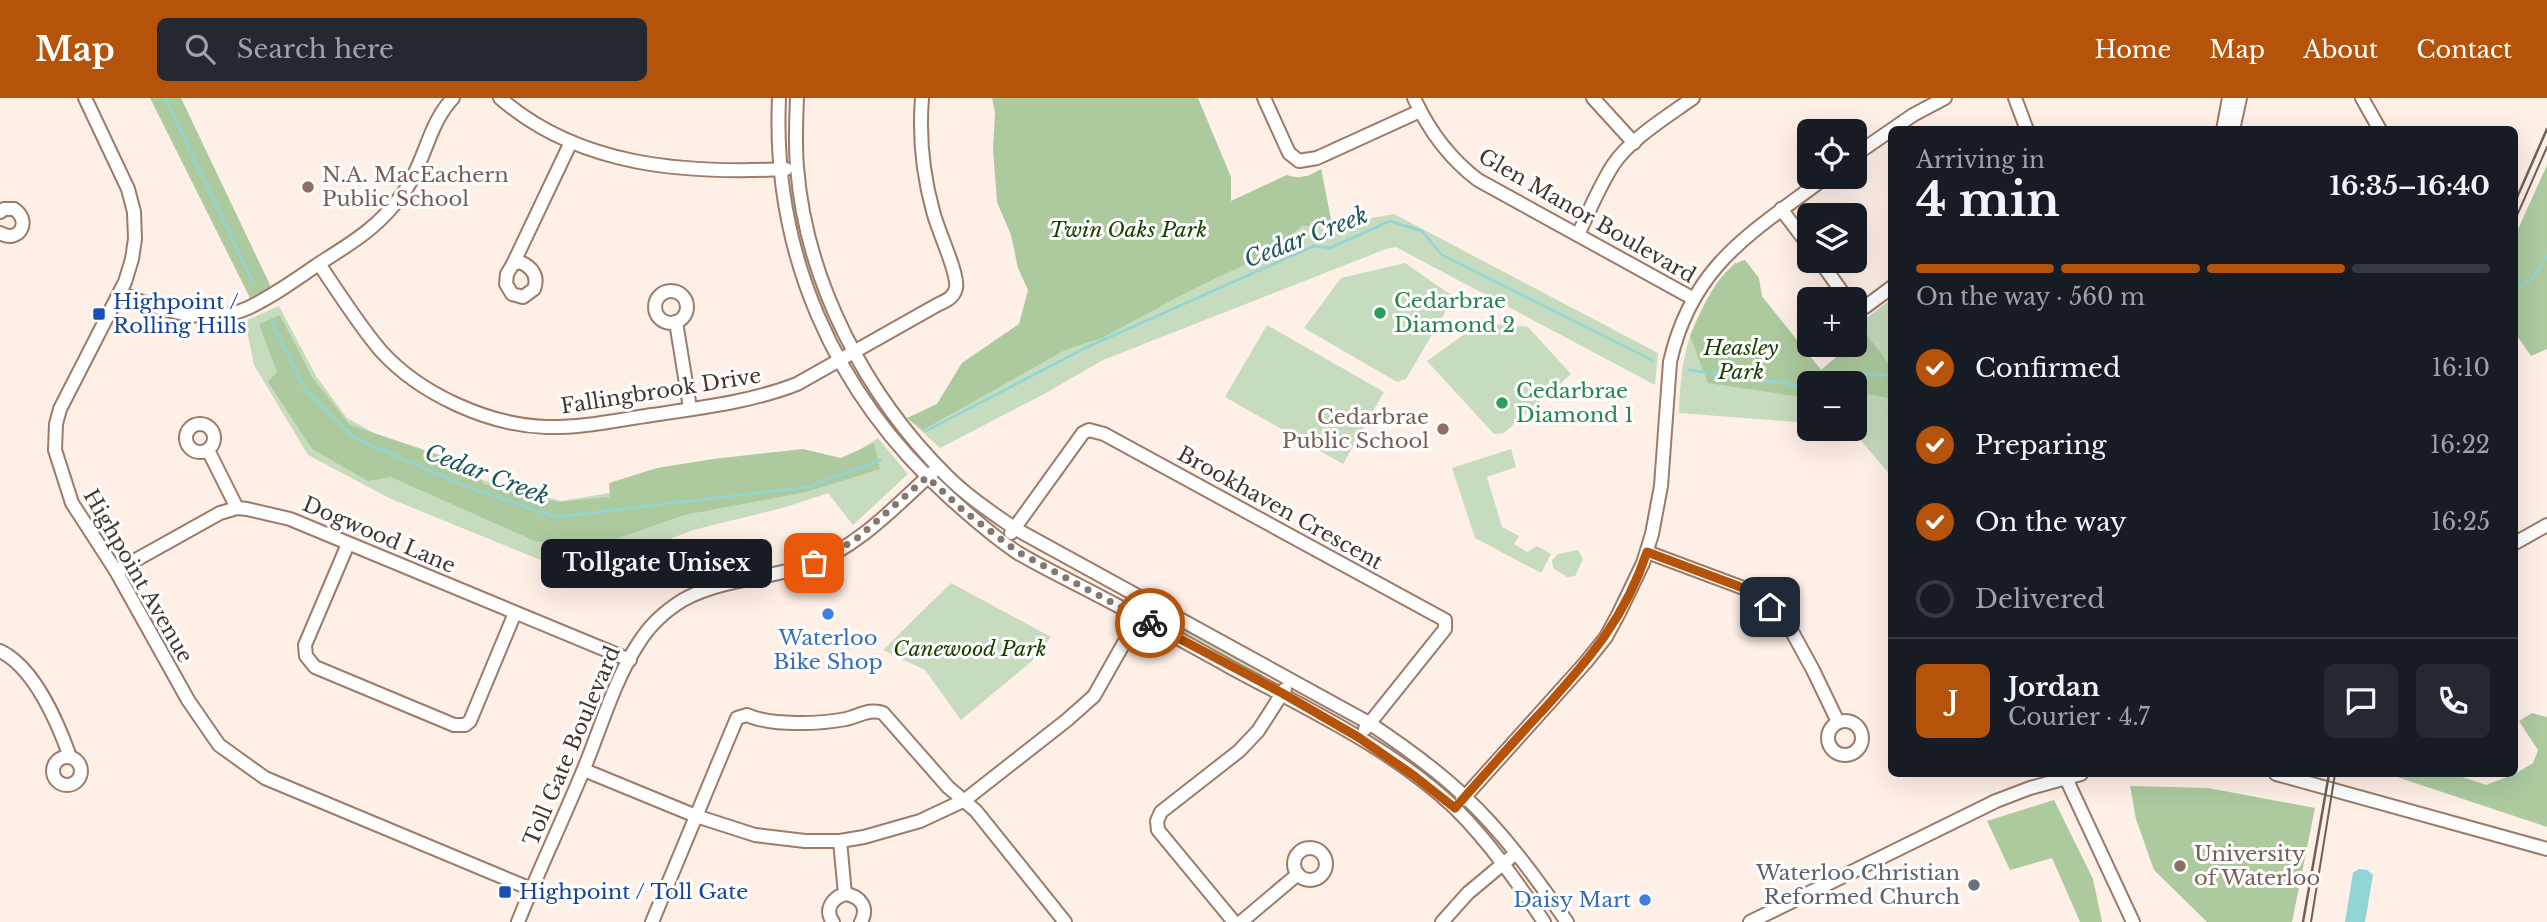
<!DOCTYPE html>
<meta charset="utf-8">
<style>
body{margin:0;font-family:"Libre Baskerville",serif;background:#242831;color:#f1f3f6;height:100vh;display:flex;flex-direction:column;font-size:26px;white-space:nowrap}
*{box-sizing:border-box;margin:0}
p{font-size:23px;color:#9ea1a6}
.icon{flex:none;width:38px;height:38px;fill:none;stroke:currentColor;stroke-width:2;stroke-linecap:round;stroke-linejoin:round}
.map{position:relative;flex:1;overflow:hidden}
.details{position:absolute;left:1888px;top:28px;width:630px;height:651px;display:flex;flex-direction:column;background:#171b24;border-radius:10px;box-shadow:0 7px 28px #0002}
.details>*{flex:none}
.tools{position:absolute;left:1797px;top:21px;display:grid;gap:14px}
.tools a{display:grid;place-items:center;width:70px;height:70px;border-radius:10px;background:#171b24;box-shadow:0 7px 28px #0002;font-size:35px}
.pin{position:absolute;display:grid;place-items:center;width:60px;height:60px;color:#fff;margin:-30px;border-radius:14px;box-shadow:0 4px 10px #0006}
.courier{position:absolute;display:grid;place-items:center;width:70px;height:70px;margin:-35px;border:5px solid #b45309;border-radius:50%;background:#fff;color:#222;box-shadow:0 2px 9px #0007}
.bubble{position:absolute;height:49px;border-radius:10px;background:#171b24;box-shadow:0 7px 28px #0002;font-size:23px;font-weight:800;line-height:49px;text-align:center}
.summary em{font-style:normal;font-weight:800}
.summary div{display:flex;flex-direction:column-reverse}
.summary{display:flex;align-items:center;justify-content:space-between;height:119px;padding:0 28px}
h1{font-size:46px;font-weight:800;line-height:52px}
.bar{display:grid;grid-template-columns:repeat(4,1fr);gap:10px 7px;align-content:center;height:84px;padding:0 28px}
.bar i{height:9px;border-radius:5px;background:#363941}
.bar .on{background:#b45309}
.bar p{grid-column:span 4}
.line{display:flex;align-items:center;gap:18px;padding:0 28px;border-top:2px solid #363941}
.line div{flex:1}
.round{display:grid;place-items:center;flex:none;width:74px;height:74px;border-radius:10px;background:#242831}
ol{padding:0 28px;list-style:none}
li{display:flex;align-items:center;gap:21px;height:77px}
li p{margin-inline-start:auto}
li .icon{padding:7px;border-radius:50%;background:#b45309;color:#fff;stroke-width:4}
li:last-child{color:#9ea1a6}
li i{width:38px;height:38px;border:4px solid #363941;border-radius:50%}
header{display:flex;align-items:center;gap:42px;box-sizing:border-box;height:98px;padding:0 35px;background:#b45309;color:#fff}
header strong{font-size:33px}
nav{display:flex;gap:38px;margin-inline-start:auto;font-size:24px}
.search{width:490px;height:63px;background:#242831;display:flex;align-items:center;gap:18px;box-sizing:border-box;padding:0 24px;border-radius:10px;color:#9ea1a6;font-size:26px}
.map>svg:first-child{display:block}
.green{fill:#c7dbbe}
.forest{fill:#acca9e}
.water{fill:#91d5d6}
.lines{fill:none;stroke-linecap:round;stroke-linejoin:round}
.stream{stroke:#91d5d6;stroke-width:2.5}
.minor-casing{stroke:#9c7c69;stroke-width:16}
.minor{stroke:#fff;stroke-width:12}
.tram{stroke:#6e6058;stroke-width:2}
.rail{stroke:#6e6058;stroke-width:2.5}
.done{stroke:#85776f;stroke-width:7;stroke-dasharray:0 12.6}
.route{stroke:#b45309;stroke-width:9}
.education-dot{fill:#8d6e63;stroke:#fff;stroke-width:2.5}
.leisure-dot{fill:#2e9e5b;stroke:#fff;stroke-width:2.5}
.transit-dot{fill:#1a4fb4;stroke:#fff;stroke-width:2.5}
.shop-dot{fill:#3f7fe0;stroke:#fff;stroke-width:2.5}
.worship-dot{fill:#6b7280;stroke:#fff;stroke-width:2.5}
.labels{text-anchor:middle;stroke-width:6;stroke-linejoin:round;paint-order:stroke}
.education-label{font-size:21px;fill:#785e54;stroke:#fff;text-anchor:start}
.street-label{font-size:21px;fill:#44362e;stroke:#fff}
.park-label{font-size:21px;font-style:italic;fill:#193f00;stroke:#fff}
.leisure-label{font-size:21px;fill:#27864d;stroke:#fff;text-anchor:start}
.transit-label{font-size:21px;fill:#164399;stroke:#fff;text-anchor:start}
.shop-label{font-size:21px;fill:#366cbe;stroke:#fff}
.worship-label{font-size:21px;fill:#5b616d;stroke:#fff;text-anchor:end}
.water-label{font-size:23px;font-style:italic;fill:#1d5758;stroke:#fff}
</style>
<header>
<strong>Map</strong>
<div class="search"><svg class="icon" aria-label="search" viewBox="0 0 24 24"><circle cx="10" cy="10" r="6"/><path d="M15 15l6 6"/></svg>Search here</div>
<nav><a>Home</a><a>Map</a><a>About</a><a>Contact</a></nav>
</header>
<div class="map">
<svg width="2547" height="824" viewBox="0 0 2547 824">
<rect width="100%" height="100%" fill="#feefe7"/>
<g class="green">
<path d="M1321,71L1332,127L1394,116L1658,255L1655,287L1396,149L1386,151L1103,262L1046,295L940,350L907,320L937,306L962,265L1019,226L1033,195L1287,77C1300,82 1310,78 1321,71Z"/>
<path d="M789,88L794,91L815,179L837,234L835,239C810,192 792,140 789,88Z"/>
<path d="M1735,164L1821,272L1851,247H1855V243L1864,233L1865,221L1892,201V379L1851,331H1855V285H1810L1809,325L1679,315C1681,247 1692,218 1735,164Z"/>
<polygon points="1405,165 1454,199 1406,281 1397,284 1304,230 1341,180"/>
<polygon points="279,208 316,278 347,320 435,369 561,403 815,361 842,363 878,340 908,376 853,427 828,395 786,409 693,432 655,447 597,485 391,401 308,357 254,267 245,223"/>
<polygon points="1480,225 1528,229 1571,276 1504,335 1494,336 1427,263"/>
<polygon points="1267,227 1384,294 1343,366 1225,299"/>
<polygon points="1511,351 1516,369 1487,379 1502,429 1519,438 1514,446 1527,454 1537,448 1551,456 1541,475 1475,440 1452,370"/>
<polygon points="1578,452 1583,461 1575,478 1567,479 1553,470 1552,462 1558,456"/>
<polygon points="951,485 1051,539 1032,563 961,622 925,572 883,552"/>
<polygon points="1159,517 1266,575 1262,577 1161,523"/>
</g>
<g class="forest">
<polygon points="150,0 181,0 271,189 250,200"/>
<path d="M992,0H1198L1231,79V103L1287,77C1300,82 1310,78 1321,71L1332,127L1302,128L1265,157L1191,192L1102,240L1065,252L923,332L907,320L937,306L962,265L1019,226L1028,192L1018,170L1011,137L997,104L993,51L995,14Z"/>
<polygon points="2547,67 2547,251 2531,258 2515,235 2515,138"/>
<path d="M1745,162L1759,180L1762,199L1821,272L1851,247H1855V243L1864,233L1888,265L1892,263V301L1868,296L1855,299V285H1810L1809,300L1708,285L1690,238C1700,215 1719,168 1745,162Z"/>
<polygon points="280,217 312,279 350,327 469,367 484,386 558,404 610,399 609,385 657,370 713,361 803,351 841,360 874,345 880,371 806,394 684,417 610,443 571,450 535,443 391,379 368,383 312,351 268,284 277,274 259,226"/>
<polygon points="2532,615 2547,619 2547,729 2388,676 2454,676 2486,687 2515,676 2533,665 2538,652 2519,623"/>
<polygon points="2130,688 2208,690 2315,710 2292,824 2207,824 2154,772 2136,721"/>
<polygon points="2054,702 2093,781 2102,824 2080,824 2052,760 2010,772 1987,723"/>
</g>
<polygon class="water" points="2359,771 2367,772 2373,777 2365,824 2345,824 2353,775"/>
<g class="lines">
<g class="stream">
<polyline points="165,0 253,184"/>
<polyline points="2515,190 2532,181 2547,158"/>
<polyline points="270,220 306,293 356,341 470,390 556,419 808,389 881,362"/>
<polyline points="1689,272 1810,289"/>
<polyline points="1825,285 1856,275 1892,278"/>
<polyline points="926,333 1085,250 1314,148 1330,150 1390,123 1422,133 1442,157 1652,262"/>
</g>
<g class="minor-casing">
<g id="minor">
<polyline points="85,0 128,91 134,114 135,141 132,161 125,184 60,311 56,326 55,352 72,405 116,473 188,602 219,647 265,680 531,791"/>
<path d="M500,0C579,69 686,76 786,71"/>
<path d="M779,0C772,155 834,295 949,399C970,418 994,439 1018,455C1045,471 1075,485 1103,500C1149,524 1194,549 1239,574C1314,614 1394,652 1456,711C1490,745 1517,784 1544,824"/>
<path d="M797,0C796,23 795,46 797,69C806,184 866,298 947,378C967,398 991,414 1014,430L1369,625C1402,647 1435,670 1464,698C1504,735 1536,780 1567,824"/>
<polyline points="1264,0 1289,55 1299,63 1317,60 1420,13"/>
<path d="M1414,0C1429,33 1449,60 1478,82L1694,201"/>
<polyline points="1593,0 1634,45"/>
<polyline points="2015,0 2027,32"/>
<polyline points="2362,0 2380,32"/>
<polyline points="2223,32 2229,0"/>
<polyline points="2233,32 2240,0"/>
<polyline points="1855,57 1913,17 1945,0"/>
<polyline points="1781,111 1810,149"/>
<path d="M0,114L4,111H14C32,123 19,146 0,135"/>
<path d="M1578,137C1589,113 1599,89 1613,67C1630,41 1668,18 1693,0"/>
<polyline points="1820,163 1847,201"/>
<path d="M520,164C532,169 539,178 534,191L523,199L512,196L506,186L507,176L513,166Z"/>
<path d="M319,166C339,195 358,226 381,253C420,296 488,327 546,329C582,330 617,322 652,317C700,310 751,304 797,286L937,207C945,203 954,200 956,190C959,176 937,131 933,113C923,77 919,37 922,0"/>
<polyline points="513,166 571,44"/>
<circle cx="671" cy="209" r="16"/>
<path d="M120,194C155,212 209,228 248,210C273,198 297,181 320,165C355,143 380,128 404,94C425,65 428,26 453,0"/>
<polyline points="1855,209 1865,209 1892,189"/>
<polyline points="676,224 690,310"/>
<circle cx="200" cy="340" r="14"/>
<polyline points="208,352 237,410"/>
<polyline points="1011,435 1083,335 1089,332 1104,336 1445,522 1445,531 1365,631"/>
<polyline points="2515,445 2547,427"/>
<polyline points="348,446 305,547 306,558 315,569 454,627 465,627 470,623 515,515"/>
<polyline points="1647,454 1746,491 1770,509 1790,530 1813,572 1838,624"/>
<polyline points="116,473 220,415 237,410 247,411 290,421 630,562"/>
<path d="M0,553C34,569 58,625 70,659"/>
<circle cx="1845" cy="640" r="17"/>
<circle cx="67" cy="673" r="14"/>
<polyline points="584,672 696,718 755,737 805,743 840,743 864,739 920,723 965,702 1067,622 1094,598 1142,513"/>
<polyline points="2064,676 2133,824"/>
<polyline points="2276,676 2547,751"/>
<path d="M1462,702L1586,564L1606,539L1619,515L1643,465L1652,436L1661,388L1670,264C1692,166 1753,134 1826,79"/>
<polyline points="840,743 845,796"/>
<circle cx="1310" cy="766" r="16"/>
<path d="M518,824C539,771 564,720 585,668C601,629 615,581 638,546C649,528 665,513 683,502C721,481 765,481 806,468C856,451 895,409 933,374"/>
<path d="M652,824L737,620L747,617C771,628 820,626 846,621C859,618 870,610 883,615L948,689L976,713L1065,824"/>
<path d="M833,824C824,812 832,800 845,796C860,798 869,809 861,824"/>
<polyline points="1234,824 1158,732 1157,723 1161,714 1239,653 1258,633 1285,591"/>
<polyline points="1241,824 1298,776"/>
<polyline points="1442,824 1468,795 1510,760"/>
<polyline points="1750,824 1996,703 2030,690 2081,676"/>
</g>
</g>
<use href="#minor" class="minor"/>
<g class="tram">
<polyline points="2515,122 2547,49"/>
<polyline points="2311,824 2335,676"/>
</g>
<g class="rail">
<polyline points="2515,104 2547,31"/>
<polyline points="2303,824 2329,676"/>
</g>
</g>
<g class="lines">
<polyline class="done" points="814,465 855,442 927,379 965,414 1018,454 1150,525"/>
<path class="route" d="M1150,525L1282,595L1358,639L1413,677L1455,710C1484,677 1514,643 1545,610C1590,560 1625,520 1647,454L1746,491L1770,509"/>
</g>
<g class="education-dot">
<circle cx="308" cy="89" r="7"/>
<circle cx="1443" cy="331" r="7"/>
<circle cx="2180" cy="768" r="7"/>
</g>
<g class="leisure-dot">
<circle cx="1380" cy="215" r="7"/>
<circle cx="1502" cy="305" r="7"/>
</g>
<g class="transit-dot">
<rect x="92" y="209" width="14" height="14" rx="3.5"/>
<rect x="498" y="787" width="14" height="14" rx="3.5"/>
</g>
<g class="shop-dot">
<circle cx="828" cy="516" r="7"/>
<circle cx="1645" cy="802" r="7"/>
</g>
<circle class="worship-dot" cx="1974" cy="787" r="7"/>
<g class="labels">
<g class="education-label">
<text x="322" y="84">N.A. MacEachern<tspan x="322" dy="24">Public School</tspan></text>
<text x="1429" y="326" text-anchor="end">Cedarbrae<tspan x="1429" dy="24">Public School</tspan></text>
<text x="2194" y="763">University<tspan x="2194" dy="24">of Waterloo</tspan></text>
</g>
<g class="street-label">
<text transform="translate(1587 118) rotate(30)" y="7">Glen Manor Boulevard</text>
<text transform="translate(661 293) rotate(-9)" y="7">Fallingbrook Drive</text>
<text transform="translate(1280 410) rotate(29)" y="7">Brookhaven Crescent</text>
<text transform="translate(379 437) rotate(23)" y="7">Dogwood Lane</text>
<text transform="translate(138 478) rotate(60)" y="7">Highpoint Avenue</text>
<text transform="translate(572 648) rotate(-67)" y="7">Toll Gate Boulevard</text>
</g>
<g class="park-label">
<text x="1128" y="139">Twin Oaks Park</text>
<text x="1741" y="257">Heasley<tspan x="1741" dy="24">Park</tspan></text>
<text x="970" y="558">Canewood Park</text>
</g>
<g class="leisure-label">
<text x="1394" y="210">Cedarbrae<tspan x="1394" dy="24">Diamond 2</tspan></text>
<text x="1516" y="300">Cedarbrae<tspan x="1516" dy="24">Diamond 1</tspan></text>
</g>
<g class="transit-label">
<text x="113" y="211">Highpoint /<tspan x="113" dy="24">Rolling Hills</tspan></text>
<text x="519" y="801">Highpoint / Toll Gate</text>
</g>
<g class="shop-label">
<text x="828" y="547">Waterloo<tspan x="828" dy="24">Bike Shop</tspan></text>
<text x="1631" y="809" text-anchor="end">Daisy Mart</text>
</g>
<g class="worship-label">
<text x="1960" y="782">Waterloo Christian<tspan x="1960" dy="24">Reformed Church</tspan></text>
</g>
<g class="water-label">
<text transform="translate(1306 139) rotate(-21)" y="8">Cedar Creek</text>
<text transform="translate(487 376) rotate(21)" y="8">Cedar Creek</text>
</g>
</g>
</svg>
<div class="tools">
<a><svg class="icon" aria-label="locate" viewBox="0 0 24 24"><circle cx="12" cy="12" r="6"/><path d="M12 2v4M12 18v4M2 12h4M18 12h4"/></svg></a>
<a><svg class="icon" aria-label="layers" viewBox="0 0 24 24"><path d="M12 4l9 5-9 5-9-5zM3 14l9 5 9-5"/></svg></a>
<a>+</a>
<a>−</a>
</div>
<div class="pin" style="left:814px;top:465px;background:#ea580c"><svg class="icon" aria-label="bag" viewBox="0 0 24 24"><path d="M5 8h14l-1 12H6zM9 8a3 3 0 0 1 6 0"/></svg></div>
<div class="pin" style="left:1770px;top:509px;background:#1f2937"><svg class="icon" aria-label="home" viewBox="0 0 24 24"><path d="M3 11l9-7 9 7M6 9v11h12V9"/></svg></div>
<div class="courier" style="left:1150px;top:525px"><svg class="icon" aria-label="bike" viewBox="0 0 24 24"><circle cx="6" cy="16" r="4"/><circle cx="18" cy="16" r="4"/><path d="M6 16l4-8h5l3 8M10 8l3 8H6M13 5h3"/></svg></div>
<div class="bubble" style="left:541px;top:441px;width:231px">Tollgate Unisex</div>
<section class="details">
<div class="summary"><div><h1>4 min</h1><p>Arriving in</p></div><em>16:35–16:40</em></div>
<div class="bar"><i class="on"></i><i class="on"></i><i class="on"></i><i></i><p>On the way · 560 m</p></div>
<ol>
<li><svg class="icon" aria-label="check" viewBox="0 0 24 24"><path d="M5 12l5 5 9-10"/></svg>Confirmed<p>16:10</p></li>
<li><svg class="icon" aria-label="check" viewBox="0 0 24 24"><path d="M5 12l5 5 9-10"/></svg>Preparing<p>16:22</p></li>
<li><svg class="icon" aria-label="check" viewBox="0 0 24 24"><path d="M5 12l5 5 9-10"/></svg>On the way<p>16:25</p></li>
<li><i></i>Delivered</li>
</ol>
<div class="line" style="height:126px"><b class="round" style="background:#b45309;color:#fff">J</b><div><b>Jordan</b><p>Courier · 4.7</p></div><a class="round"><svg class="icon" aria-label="chat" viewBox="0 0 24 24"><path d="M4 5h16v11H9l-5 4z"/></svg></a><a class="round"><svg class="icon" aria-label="phone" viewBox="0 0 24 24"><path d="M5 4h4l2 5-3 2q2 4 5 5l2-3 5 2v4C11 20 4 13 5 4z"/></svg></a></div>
</section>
</div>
